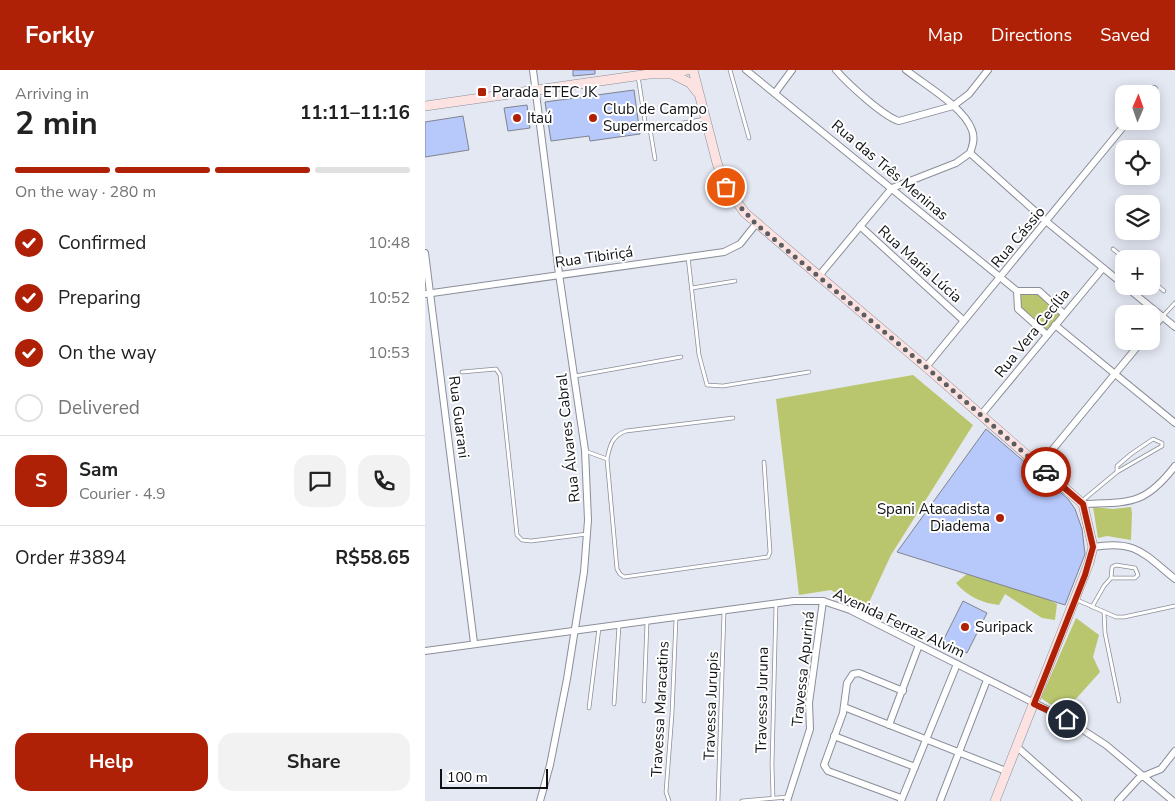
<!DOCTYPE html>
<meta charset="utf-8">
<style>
body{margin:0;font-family:"Nunito Sans",sans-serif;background:#f2f2f2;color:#222;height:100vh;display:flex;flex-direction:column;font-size:19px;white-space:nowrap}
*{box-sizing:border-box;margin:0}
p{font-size:16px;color:#767676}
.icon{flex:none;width:28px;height:28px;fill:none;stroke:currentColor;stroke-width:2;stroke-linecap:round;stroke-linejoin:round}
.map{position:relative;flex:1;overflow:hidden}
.sheet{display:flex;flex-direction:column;background:#fff;width:425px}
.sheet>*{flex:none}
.needle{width:32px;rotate:2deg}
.tools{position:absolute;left:690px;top:15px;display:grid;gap:10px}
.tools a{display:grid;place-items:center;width:45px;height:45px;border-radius:10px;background:#fff;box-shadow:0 2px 12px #0003;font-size:25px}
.scale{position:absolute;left:15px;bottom:12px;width:108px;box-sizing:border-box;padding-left:5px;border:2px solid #111216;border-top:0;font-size:14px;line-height:18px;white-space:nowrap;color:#111216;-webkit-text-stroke:4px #fff;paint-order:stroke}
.pin{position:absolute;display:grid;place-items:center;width:42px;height:42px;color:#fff;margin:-21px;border:2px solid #fff;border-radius:50%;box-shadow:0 1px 5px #0007}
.courier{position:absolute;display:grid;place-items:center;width:50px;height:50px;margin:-25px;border:4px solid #af2106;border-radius:50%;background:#fff;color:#222;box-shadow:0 1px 6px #0007}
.head em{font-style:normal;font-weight:700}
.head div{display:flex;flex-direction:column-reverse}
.head{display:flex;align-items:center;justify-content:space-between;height:85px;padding:0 15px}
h1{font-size:32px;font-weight:700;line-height:38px}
.bar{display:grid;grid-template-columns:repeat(4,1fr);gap:8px 5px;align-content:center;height:60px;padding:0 15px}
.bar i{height:6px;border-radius:4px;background:#e0e0e0}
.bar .active{background:#af2106}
.bar p{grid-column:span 4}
.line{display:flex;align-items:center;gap:12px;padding:0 15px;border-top:1px solid #e0e0e0}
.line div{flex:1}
.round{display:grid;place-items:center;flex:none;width:52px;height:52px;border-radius:15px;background:#f2f2f2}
ol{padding:0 15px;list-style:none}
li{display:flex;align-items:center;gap:15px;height:55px}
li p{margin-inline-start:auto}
li .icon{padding:5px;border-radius:50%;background:#af2106;color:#fff;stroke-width:4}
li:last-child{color:#767676}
li i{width:28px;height:28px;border:2px solid #e0e0e0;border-radius:50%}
.action{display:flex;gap:10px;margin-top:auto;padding:10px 15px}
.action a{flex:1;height:58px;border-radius:15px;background:#af2106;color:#fff;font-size:20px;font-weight:700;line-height:58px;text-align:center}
.action a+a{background:#f2f2f2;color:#222}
header{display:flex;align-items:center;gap:30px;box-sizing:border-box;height:70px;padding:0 25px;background:#af2106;color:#fff}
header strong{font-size:24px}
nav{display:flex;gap:28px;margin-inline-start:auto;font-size:18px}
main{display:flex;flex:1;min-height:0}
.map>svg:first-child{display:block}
.green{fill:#b9c66e}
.building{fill:#b7c8fa;stroke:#80848e}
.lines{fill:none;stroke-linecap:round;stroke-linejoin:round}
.lane-casing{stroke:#8a8e98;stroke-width:4.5}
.street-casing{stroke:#8a8e98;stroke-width:8}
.secondary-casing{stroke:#8a8e98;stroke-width:10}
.lane{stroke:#fff;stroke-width:3}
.street{stroke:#fff;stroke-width:6}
.secondary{stroke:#fce3e1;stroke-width:9}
.done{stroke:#5b5d63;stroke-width:5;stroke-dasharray:0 9}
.route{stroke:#af2106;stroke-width:6}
.poi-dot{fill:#af2106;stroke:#fff;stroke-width:2}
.labels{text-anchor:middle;stroke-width:4;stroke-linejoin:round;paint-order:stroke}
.poi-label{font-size:15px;fill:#111216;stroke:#fff;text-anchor:start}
.street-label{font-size:15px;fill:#111216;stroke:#fff}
</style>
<header>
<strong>Forkly</strong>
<nav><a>Map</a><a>Directions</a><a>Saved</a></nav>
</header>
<main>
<section class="sheet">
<div class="head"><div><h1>2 min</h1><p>Arriving in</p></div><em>11:11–11:16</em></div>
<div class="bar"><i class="active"></i><i class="active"></i><i class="active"></i><i></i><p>On the way · 280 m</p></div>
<ol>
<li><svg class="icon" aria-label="check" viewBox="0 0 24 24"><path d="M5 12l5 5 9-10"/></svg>Confirmed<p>10:48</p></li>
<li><svg class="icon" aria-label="check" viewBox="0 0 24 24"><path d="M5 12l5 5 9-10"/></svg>Preparing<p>10:52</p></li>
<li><svg class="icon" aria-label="check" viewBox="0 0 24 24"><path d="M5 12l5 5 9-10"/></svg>On the way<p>10:53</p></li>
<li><i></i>Delivered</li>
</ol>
<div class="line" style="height:90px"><b class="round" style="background:#af2106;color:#fff">S</b><div><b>Sam</b><p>Courier · 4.9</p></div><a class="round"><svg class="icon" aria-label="chat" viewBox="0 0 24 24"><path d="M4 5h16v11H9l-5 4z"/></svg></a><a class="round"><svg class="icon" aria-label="phone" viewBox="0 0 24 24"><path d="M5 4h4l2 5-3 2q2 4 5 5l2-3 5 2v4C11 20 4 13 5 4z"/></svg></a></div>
<div class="line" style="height:65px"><div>Order #3894</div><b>R$58.65</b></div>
<div class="action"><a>Help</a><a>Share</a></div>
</section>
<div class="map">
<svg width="750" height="731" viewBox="0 0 750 731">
<rect width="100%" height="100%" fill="#e4e8f3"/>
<g class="green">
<polygon points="608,220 639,244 622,265 593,239 592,221"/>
<polygon points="488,305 548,355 466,485 440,541 406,520 374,525 351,329"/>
<polygon points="668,437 688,439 706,437 707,443 706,470 682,466 673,468"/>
<path d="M554,494L632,534L630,550L617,548L580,524L574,535C557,533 543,527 531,513Z"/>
<polygon points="651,548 674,565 668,587 675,602 641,640 632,639 616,628"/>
</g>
<g class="building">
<polygon points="148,0 170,0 170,4 148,6"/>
<polygon points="209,20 215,64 165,71 164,66 126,71 120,32"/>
<polygon points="102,35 105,58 83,61 79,38"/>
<polygon points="38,46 44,80 0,87 0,52"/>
<polygon points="561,359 643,429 650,439 657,459 660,484 640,535 472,482"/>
<polygon points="538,531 562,543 542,583 518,571"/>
</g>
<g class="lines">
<g class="lane-casing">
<g id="lane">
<polyline points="305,0 324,68"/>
<polyline points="213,6 221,58 225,59 280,49"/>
<polyline points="225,59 230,89"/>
<polyline points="688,179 700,189"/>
<polyline points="263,187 274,285 282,315 298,316 384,302"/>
<polyline points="726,210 739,221"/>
<polyline points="267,218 310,211"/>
<polyline points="737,247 750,233"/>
<polyline points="37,302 71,299 75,305 92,465 97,470 106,471 162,464"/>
<polyline points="150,306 256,287"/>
<polyline points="160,381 182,389 192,499 195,504 199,507 343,487 345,482 339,392"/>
<path d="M182,389C185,375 187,366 201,361L308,348"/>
<polyline points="657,431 692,402 737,376 737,373 728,369 706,384 692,396 692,402"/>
<polyline points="652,530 691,547 699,547 750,536"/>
<polyline points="667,537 679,516 686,508 710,508 713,505 710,498 691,495 687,497 686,508"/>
<polyline points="679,542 680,563 694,631"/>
<polyline points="219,631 222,552"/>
<polyline points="189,634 194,555"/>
<polyline points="164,638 174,558"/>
<polyline points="348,727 347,695 351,534"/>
<polyline points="244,731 241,722 247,644 251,548"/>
<polyline points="293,731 299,541"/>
<polyline points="317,731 363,727"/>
</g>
</g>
<g class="street-casing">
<g id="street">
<polyline points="108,0 134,204 160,380 163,450 159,502 142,609 125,695 115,731"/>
<polyline points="321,0 592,221"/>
<path d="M411,0C422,13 459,47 474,51L528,36L544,24L563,0"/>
<polyline points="350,23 367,0"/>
<polyline points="725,24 729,19"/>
<polyline points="545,83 622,152 699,215"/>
<polyline points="435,156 538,250"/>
<polyline points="0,183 49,573"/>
<path d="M393,207L467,118L531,93L545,83C548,75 550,68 547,60C539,37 500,15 481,0"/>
<polyline points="700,216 750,257"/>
<polyline points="592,221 593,239 622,265"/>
<polyline points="592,221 614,221 639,244"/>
<polyline points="0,224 299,182 315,174 331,154"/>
<polyline points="630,255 750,353"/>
<polyline points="726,260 737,247"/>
<polyline points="501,297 703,51"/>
<polyline points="556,345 678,198"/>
<polyline points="614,396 717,271"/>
<path d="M658,434C705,432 719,436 750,396"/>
<path d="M668,477C711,470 718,483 750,509"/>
<polyline points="0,581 369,531 398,531 425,540 641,649 681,675 748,731"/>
<polyline points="419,637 581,701"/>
<polyline points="464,655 494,575"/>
<polyline points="409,666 490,697"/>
<polyline points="591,676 653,731"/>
<polyline points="476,728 403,701 399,695 418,643 422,613 428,604 434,603 478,621"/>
<polyline points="362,731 385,659 384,633 398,531"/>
<polyline points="476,731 532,594"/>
<polyline points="515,731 562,610"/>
<polyline points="693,731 714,708 736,699 750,681"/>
</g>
</g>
<g class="secondary-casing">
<g id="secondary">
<polyline points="268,0 292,93 301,117 320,143 501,297 658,434 668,477 664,493 570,731"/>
<polyline points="247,4 265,13 272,22"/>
<polyline points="0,36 224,4 247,4 262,0"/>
</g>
</g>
<use href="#lane" class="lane"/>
<use href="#street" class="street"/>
<use href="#secondary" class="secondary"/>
</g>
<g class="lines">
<polyline class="done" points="301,117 309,130 331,154 501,297 621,402"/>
<polyline class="route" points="621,402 658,434 668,477 660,505 609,634 642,649"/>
</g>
<g class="poi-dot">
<rect x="52" y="17" width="10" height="10" rx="2.5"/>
<circle cx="92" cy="48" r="5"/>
<circle cx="168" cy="48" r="5"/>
<circle cx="575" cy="448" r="5"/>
<circle cx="540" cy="557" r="5"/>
</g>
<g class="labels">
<g class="poi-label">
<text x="67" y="27">Parada ETEC JK</text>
<text x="178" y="44">Club de Campo<tspan x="178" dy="17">Supermercados</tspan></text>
<text x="102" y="53">Itaú</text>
<text x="565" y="444" text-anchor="end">Spani Atacadista<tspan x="565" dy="17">Diadema</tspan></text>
<text x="550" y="562">Suripack</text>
</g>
<g class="street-label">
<text transform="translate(465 100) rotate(40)" y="5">Rua das Três Meninas</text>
<text transform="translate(593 167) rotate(-50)" y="5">Rua Cássio</text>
<text transform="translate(169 187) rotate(-8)" y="5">Rua Tibiriçá</text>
<text transform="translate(495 194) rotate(42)" y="5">Rua Maria Lúcia</text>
<text transform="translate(607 263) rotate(-51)" y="5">Rua Vera Cecília</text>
<text transform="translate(34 347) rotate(83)" y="5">Rua Guarani</text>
<text transform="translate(143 368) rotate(-96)" y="5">Rua Álvares Cabral</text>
<text transform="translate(474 553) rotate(25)" y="5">Avenida Ferraz Alvim</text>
<text transform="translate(378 599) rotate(-84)" y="5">Travessa Apuriná</text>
<text transform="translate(337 630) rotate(-89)" y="5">Travessa Juruna</text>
<text transform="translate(286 636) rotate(-88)" y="5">Travessa Jurupis</text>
<text transform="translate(235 639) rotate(-87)" y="5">Travessa Maracatins</text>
</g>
</g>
</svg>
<div class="tools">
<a><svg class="needle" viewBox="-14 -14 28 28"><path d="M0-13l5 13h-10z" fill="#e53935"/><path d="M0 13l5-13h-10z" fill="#767676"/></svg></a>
<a><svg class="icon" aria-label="locate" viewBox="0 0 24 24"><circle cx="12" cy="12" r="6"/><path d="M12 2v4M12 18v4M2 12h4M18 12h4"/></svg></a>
<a><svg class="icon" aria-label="layers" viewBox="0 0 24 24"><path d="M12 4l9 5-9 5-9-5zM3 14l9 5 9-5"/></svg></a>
<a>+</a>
<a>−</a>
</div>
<div class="scale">100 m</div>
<div class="pin" style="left:301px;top:117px;background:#ea580c"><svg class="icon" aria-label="bag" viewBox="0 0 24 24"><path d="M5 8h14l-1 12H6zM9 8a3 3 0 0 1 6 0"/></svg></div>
<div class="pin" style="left:642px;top:649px;background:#1f2937"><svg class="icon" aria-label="home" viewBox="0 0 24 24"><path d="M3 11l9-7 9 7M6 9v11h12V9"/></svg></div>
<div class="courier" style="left:621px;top:402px"><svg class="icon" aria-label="car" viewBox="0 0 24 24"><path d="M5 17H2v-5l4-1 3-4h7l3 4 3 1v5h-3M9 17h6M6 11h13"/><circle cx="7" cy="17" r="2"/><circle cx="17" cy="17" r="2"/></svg></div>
</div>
</main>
